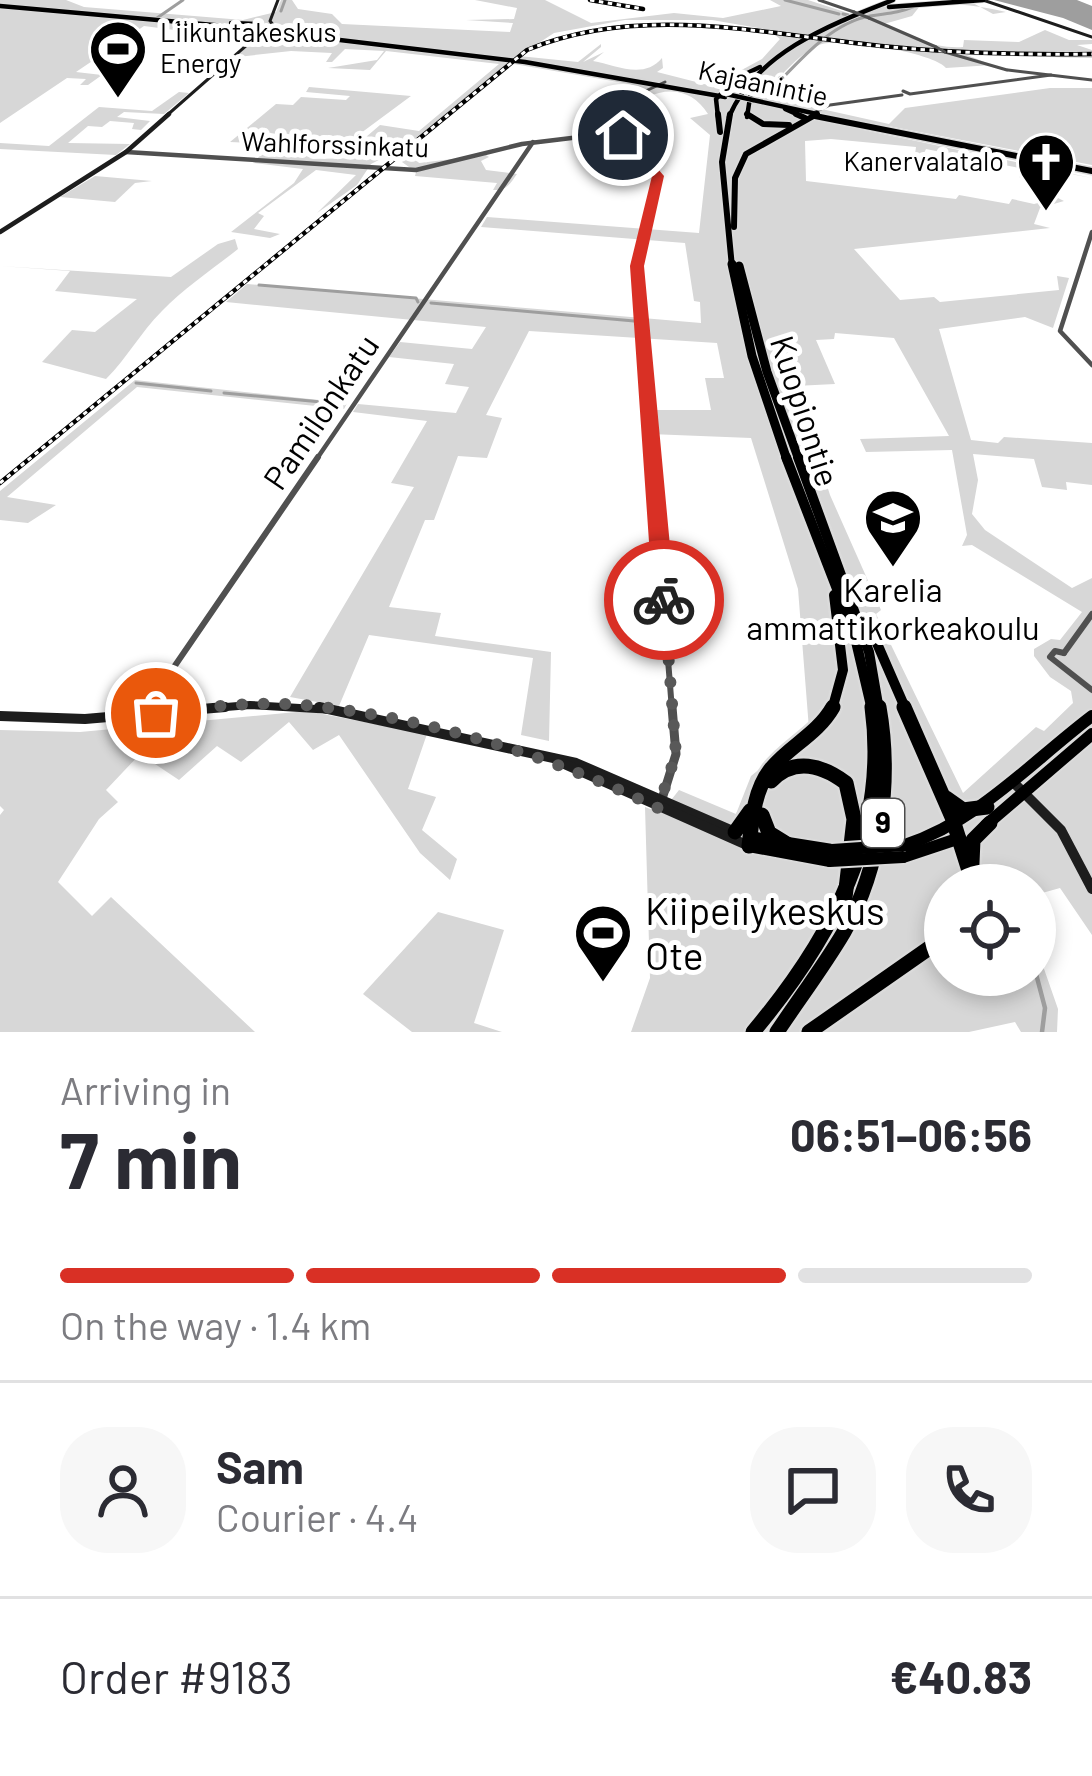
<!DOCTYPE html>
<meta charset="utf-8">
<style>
body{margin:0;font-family:Barlow,sans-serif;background:#f7f7f7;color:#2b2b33;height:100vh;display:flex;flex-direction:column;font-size:45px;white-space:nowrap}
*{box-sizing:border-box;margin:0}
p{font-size:39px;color:#7c7c81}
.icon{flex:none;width:66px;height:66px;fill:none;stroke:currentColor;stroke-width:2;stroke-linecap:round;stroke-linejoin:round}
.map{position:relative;height:1032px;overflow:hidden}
.panel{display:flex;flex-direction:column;background:#fff;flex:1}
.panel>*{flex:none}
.fabs{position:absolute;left:924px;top:864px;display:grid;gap:24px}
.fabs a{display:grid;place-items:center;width:132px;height:132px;border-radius:50%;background:#fff;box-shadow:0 6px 18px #0003;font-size:60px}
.pin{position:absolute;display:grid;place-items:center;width:102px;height:102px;color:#fff;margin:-51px;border:6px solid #fff;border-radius:50%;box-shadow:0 3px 12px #0007}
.courier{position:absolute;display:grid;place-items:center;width:120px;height:120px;margin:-60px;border:9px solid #d93025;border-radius:50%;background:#fff;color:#222;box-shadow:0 3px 15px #0007}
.headline em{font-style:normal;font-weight:700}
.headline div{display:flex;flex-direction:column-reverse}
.headline{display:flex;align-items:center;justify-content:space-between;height:204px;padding:0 60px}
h1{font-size:78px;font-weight:700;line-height:90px}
.bar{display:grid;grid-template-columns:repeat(4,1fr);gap:18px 12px;align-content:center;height:144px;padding:0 60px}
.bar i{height:15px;border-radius:9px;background:#e1e1e2}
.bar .current{background:#d93025}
.bar p{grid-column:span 4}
.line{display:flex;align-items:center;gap:30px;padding:0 60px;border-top:3px solid #e1e1e2}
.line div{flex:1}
.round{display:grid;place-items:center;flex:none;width:126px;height:126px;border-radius:48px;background:#f7f7f7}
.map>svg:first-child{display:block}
.green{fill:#d7d7d7;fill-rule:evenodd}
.water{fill:#9e9e9e}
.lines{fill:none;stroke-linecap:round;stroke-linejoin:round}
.stream-far1{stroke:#9e9e9e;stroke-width:3}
.stream{stroke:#9e9e9e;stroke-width:4.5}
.primary-far2-casing{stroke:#dbdbdb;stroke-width:6}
.primary-far1-casing{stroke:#dbdbdb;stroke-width:9}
.primary-casing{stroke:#dbdbdb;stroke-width:16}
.trunk-casing{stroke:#dbdbdb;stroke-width:6}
.motorway-far4-casing{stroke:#dbdbdb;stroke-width:6}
.motorway-far3-casing{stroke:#dbdbdb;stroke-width:9}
.motorway-far2-casing{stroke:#dbdbdb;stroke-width:12}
.motorway-far1-casing{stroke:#dbdbdb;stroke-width:15}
.motorway-casing{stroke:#dbdbdb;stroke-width:20}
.tertiary-far3{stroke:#505050;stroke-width:3}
.tertiary-far2{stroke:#505050;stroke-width:4.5}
.tertiary-far1{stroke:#505050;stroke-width:6}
.tertiary{stroke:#505050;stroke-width:9}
.secondary-far3{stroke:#1d1d1d;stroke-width:3}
.secondary-far2{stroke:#1d1d1d;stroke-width:4.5}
.secondary-far1{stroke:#1d1d1d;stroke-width:8}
.secondary{stroke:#1d1d1d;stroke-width:10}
.primary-far2{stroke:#000;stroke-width:4.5}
.primary-far1{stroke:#000;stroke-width:6}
.primary{stroke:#000;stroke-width:12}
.trunk{stroke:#000;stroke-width:4.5}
.motorway-far4{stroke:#000;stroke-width:4.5}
.motorway-far3{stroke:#000;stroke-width:6}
.motorway-far2{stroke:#000;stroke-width:9}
.motorway-far1{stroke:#000;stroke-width:10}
.motorway{stroke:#000;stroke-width:15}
.rail-casing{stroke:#000;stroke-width:4.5}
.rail{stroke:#fff;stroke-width:3;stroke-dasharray:4.5;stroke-linecap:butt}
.primary-bridge-casing{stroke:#dbdbdb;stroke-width:16;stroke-linecap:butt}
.trunk-bridge-casing{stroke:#dbdbdb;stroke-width:6;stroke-linecap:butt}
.tertiary-bridge{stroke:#505050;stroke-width:3}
.primary-bridge{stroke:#000;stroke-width:12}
.trunk-bridge{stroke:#000;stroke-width:4.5}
.route{fill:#d93025}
.done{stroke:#595959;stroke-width:12;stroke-dasharray:0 21.6}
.labels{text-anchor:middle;stroke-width:10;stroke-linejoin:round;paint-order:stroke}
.far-poi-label{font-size:27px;fill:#000;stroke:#fff;text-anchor:start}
.far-street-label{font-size:27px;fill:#000;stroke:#fff}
.shield{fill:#fff;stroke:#4c4c4c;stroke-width:3}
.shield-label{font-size:30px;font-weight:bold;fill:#000}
.street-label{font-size:33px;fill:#000;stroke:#fff}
.poi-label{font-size:33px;fill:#000;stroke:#fff}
.near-poi-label{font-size:39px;fill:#000;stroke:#fff;text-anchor:start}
</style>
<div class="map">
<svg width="1092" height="1032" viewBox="0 0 1092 1032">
<rect width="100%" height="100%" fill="#fff"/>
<g class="green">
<path d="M0,0H66L84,7L243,20L276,12L281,0H292L298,9L332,14L342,24L510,32L513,23L466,20L514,19L517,8L475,0H545L591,23L674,13L723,18L781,6L770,0H808L851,14C898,0 958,0 1006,12L993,14L973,3L920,6L912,16L884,24C910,36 933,49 963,47L964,40L1019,42L1045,30L1069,40H1092V44L1077,45L1092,50V58L967,55L992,65L946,68C933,52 837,37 819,45C797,55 778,79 763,96L889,124L905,108L1050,88H1092V165L888,126L864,130L1092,178L1044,169L1022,178L1019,177L1029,170L926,149L923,155L915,154L916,147L831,139L805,141L806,181L956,199L959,195L1009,204L1012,199L1034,204L1058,198L1064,201L1040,208L1034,224L1050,228L854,249L900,300L934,297L940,302L1059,290L1057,276L1069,278L1053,328L1025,317L939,329L971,440L998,443L1004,437L1092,443V485L1066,482L1067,490L1042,487L1034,459L973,454L978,480L972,514L985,530L1072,588L1092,578V935L1060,888L1035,895V885H945V975H1035V943L1058,1009L1057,1032H1021L1015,1022L969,1032H631L650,978L645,807L661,813L679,790L736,814L751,776L809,729L798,589L751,438L650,434L648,410H711L705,378H724L717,343L529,331L486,415L502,418L487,458L458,456L434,520H425L389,607L441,613L435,636L551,652L549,741L521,735L533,658L369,635L339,706L290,697L414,487L391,483L427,421L353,412L358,404L456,413L469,387L445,384L454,364L389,357L400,342L472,349L486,327L226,302L247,284L701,323L700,302L694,301L685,243L481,227L487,217L699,233L710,135L690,118L708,114C694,91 671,86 647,97L630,84L508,63L408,145L371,164L357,185L317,213L356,175L316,170L258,213L264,216L254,229L280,234L270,238L231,232L294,183L303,169L253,163L271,144L230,142L276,104L293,105L301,97L346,100L350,96L306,92L309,87L411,96L334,153L309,159L365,158L371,152L352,149L380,125L419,131L499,64L386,51L370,70L328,68L377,60L384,51L345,49L332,62H326L332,53L291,51L237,57L245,48L220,36L144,26L76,72L102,75L88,85H80L86,79L67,78L0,123ZM625,20H712L769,30L780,39L762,59L712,86L657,72L663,68L662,58C644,80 615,65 593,61L604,52L583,62L601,47V44L578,62L519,56L554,33ZM835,333L894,338L949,436L860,439L866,452L952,450L967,535L962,546L972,545L1082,612L1060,640L1051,639L1034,649V656L1050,677L1071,691L1073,703L1044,731L1036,727L963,793L876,614L881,610L830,495L795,386L835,384L816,340L834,339Z"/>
<polygon points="179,92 189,93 164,114 124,112 117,117 150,121 141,130 132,129 134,123 110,121 102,127 88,126 68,143 130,144 116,155 0,149 0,143 49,146 99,107 152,111"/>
<path d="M408,151L419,163L486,155L489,157L481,161L486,170L517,174C510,184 506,191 493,190L497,183L415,176L416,172L402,162Z"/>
<polygon points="95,176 152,181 135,183 115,202 60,197"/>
<path d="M235,239L238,249C213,269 184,288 162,311C140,333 128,357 106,379L42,362L72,330L95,332L137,299L55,291L70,271L0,266L171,277L218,244Z"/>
<polygon points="135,380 347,403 344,409 137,387 7,497 56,505 28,523 0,520 0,491"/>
<polygon points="307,711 427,734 408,789 436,797 422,830 457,859 450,880 420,853 339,735 313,750 289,722 241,762 217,746 179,780 140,754 106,790 118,802 99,819 58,882 92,916 111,897 255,1032 0,1032 0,815 4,810 0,806 0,730 80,732"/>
<polygon points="438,912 504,930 474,1023 502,1032 412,1032 363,994"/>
</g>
<polygon class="water" points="994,0 1077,0 1092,6 1092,30 1063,18"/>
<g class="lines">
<g class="stream-far1">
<polyline points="785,0 839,14"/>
<polyline points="281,11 285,0"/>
<polyline points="843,14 848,15"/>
<polyline points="157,18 183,0"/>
<path d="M765,96C794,68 828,23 870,16C888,13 896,14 915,6"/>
<polyline points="259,285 416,298 418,302"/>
<polyline points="431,303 634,321"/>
<polyline points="136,383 211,391"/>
<polyline points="224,393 343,404"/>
</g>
<polyline class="stream" points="1035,970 1045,1008 1042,1032"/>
<g class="primary-far2-casing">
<polyline id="primary-far2" points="815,116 821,117"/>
</g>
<g class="primary-far1-casing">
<polyline id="primary-far1" points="815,116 1092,171"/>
</g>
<g class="primary-casing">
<g id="primary">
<polyline points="986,825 1092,734"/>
<polyline points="750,837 832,850"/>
<path d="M905,845C980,820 1030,763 1092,716"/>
<polyline points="749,846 830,861"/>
<polyline points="903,857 960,838"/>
</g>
</g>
<g class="trunk-casing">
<g id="trunk">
<polyline points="0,6 236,27"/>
<polyline points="231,23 256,24"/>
<polyline points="199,30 240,35"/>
<polyline points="281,33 525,62 725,97"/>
<polyline points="260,36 286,39"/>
<polyline points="753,100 817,114"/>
</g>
</g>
<g class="motorway-far4-casing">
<g id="motorway-far4">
<polyline points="889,7 983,0"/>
<polyline points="785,109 803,117"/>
<polyline points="718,117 716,99 737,78 760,67"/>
<path d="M729,117C756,52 832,24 893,0"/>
<polyline points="747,117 751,91"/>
<polyline points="812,117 817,114"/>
</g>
</g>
<g class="motorway-far3-casing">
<g id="motorway-far3">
<polyline points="718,114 720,132"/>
<polyline points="730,114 722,162 732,267"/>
<polyline points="747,114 763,124 789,125"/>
<polyline points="796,114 805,118"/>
<polyline points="734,227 735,178 746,154 817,114"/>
</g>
</g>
<g class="motorway-far2-casing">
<g id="motorway-far2">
<polyline points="732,264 752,356 787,460"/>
<polyline points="739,266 767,372 799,460"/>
</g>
</g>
<g class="motorway-far1-casing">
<g id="motorway-far1">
<polyline points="786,457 854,633 872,710"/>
<polyline points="798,457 869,652 879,710"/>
<polyline points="869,625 906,710"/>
<polyline points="832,710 843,670 834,595"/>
</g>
</g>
<g class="motorway-casing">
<g id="motorway">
<polyline points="904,707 952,817 971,877"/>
<path d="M771,781C794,757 822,765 846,783L854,819L845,898"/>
<polyline points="946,798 963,810 987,807"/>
<polyline points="762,815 769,833 790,846"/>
<polyline points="735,832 750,811"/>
<path d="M749,846C752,820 754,791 770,770C789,746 817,735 833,707"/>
<polyline points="971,885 973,840 990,823"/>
<path d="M753,1032C832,938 889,833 872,707"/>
<path d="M777,1032C799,999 824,966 844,932C881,867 892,780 879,707"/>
<polyline points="809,1032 945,937"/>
</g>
</g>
<g class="tertiary-far3">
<polyline points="819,0 854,12"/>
<polyline points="869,18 936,47"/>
<polyline points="945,52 1007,70"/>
<polyline points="1008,70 1092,80"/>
<polyline points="903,91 910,94 1051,75"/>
<polyline points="813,113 830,105 902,95"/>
<polyline points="605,117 607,109 665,82"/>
</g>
<g class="tertiary-far2">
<polyline points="616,133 658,176 636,266 652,460"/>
<polyline points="126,152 416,170 522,144 621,132 605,119 606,114"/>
<polyline points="1092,232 1060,331 1092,365"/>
<polyline points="316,460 533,142"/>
</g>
<g class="tertiary-far1">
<polyline points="652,457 672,710"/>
<polyline points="1064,653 1055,651 1050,657 1092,690"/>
<polyline points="1064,653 1092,614"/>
<polyline points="157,710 174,667 318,457"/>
</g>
<g class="tertiary">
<polyline points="156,712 158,707"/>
<polyline points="662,799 676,754 672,707"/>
</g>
<g class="secondary-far3">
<polyline points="983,0 1092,37"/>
<polyline points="253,25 273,25"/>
<polyline points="274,26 270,21 278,0"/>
<polyline points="165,117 257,36"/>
</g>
<polyline class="secondary-far2" points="0,232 126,152 169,114"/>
<polyline class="secondary-far1" points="190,710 250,705 333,710"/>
<g class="secondary">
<polyline points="319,707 576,763 733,831"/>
<polyline points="0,716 85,719 225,707"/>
<polyline points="562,763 749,846"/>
<polyline points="1014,783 1061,830 1092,889"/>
</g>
<use href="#primary-far2" class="primary-far2"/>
<use href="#primary-far1" class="primary-far1"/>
<use href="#primary" class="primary"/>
<use href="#trunk" class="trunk"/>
<use href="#motorway-far4" class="motorway-far4"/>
<use href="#motorway-far3" class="motorway-far3"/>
<use href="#motorway-far2" class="motorway-far2"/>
<use href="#motorway-far1" class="motorway-far1"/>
<use href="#motorway" class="motorway"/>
<g class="rail-casing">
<g id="rail">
<polyline points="590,0 643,9"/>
<path d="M0,483L527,50C641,3 763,34 881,46C951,53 1021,55 1092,54"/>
</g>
</g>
<use href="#rail" class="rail"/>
<g class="primary-bridge-casing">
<g id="primary-bridge">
<polyline points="832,850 905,845"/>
<polyline points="830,861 903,857"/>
</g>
</g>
<g class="trunk-bridge-casing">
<g id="trunk-bridge">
<polyline points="236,27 248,28"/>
<polyline points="269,32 281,33"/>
<polyline points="726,94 753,100"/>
</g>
</g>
<g class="tertiary-bridge">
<polyline points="854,12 869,18"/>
<polyline points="936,47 945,52"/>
</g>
<use href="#primary-bridge" class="primary-bridge"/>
<use href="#trunk-bridge" class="trunk-bridge"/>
</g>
<polygon class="route" points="619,133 627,133 664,176 644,266 675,600 664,608 653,600 630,266 652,176"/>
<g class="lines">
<path class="done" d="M156,713C207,707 261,700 313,706C433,719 551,756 658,808L676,754L664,600"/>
</g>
<defs>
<g id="stadium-pin" transform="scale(3)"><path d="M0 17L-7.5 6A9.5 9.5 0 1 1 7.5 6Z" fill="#000" stroke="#fff"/><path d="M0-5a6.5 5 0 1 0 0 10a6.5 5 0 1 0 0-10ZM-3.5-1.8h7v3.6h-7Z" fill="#fff"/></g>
<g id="church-pin" transform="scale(3)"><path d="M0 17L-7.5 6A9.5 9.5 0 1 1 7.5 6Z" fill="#000" stroke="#fff"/><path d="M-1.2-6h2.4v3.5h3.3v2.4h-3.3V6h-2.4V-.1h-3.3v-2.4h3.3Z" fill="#fff"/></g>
<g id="university-pin" transform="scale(3)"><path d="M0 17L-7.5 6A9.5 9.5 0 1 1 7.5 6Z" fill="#000" stroke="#fff"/><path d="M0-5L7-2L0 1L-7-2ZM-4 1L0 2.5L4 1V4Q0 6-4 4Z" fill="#fff"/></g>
</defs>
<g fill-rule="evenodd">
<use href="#stadium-pin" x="118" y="49"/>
<use href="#church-pin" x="1046" y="162"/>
<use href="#university-pin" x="893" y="518"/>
<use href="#stadium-pin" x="603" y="933"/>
</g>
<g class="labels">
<g class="far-poi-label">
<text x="160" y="42">Liikuntakeskus<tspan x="160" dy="31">Energy</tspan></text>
<text x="1004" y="171" text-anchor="end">Kanervalatalo</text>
</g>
<g class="far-street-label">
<text transform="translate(763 84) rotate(12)" y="9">Kajaanintie</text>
<text transform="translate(335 145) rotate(2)" y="9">Wahlforssinkatu</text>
</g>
<rect class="shield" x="862" y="799" width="42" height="48" rx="9"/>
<g class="shield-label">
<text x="883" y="833">9</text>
</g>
<g class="street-label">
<text transform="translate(805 411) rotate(72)" y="12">Kuopiontie</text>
<text transform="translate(321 412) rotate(-56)" y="12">Pamilonkatu</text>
</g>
<g class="poi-label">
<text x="893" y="602">Karelia<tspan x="893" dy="38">ammattikorkeakoulu</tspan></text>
</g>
<g class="near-poi-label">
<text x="645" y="925">Kiipeilykeskus<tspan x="645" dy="45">Ote</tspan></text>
</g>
</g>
</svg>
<div class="fabs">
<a><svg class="icon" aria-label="locate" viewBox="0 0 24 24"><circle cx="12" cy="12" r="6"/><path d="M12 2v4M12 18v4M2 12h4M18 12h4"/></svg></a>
</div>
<div class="pin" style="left:156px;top:713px;background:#ea580c"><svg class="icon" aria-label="bag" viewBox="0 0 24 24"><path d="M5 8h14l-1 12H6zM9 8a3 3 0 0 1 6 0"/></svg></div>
<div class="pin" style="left:623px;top:135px;background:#1f2937"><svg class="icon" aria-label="home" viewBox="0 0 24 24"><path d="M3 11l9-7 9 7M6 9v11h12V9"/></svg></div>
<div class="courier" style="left:664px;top:600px"><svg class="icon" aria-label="bike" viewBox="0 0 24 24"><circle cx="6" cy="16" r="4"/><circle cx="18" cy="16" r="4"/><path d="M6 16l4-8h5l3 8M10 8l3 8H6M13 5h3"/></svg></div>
</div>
<section class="panel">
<div class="headline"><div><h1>7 min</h1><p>Arriving in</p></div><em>06:51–06:56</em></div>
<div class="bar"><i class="current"></i><i class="current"></i><i class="current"></i><i></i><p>On the way · 1.4 km</p></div>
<div class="line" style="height:216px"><a class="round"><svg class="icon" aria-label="person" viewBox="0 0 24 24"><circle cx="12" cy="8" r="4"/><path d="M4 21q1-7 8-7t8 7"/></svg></a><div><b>Sam</b><p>Courier · 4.4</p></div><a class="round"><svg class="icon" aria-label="chat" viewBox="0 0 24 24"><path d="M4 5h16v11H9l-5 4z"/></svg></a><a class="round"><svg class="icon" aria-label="phone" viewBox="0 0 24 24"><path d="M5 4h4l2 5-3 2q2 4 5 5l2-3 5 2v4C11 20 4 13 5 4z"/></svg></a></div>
<div class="line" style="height:156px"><div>Order #9183</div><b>€40.83</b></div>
</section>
